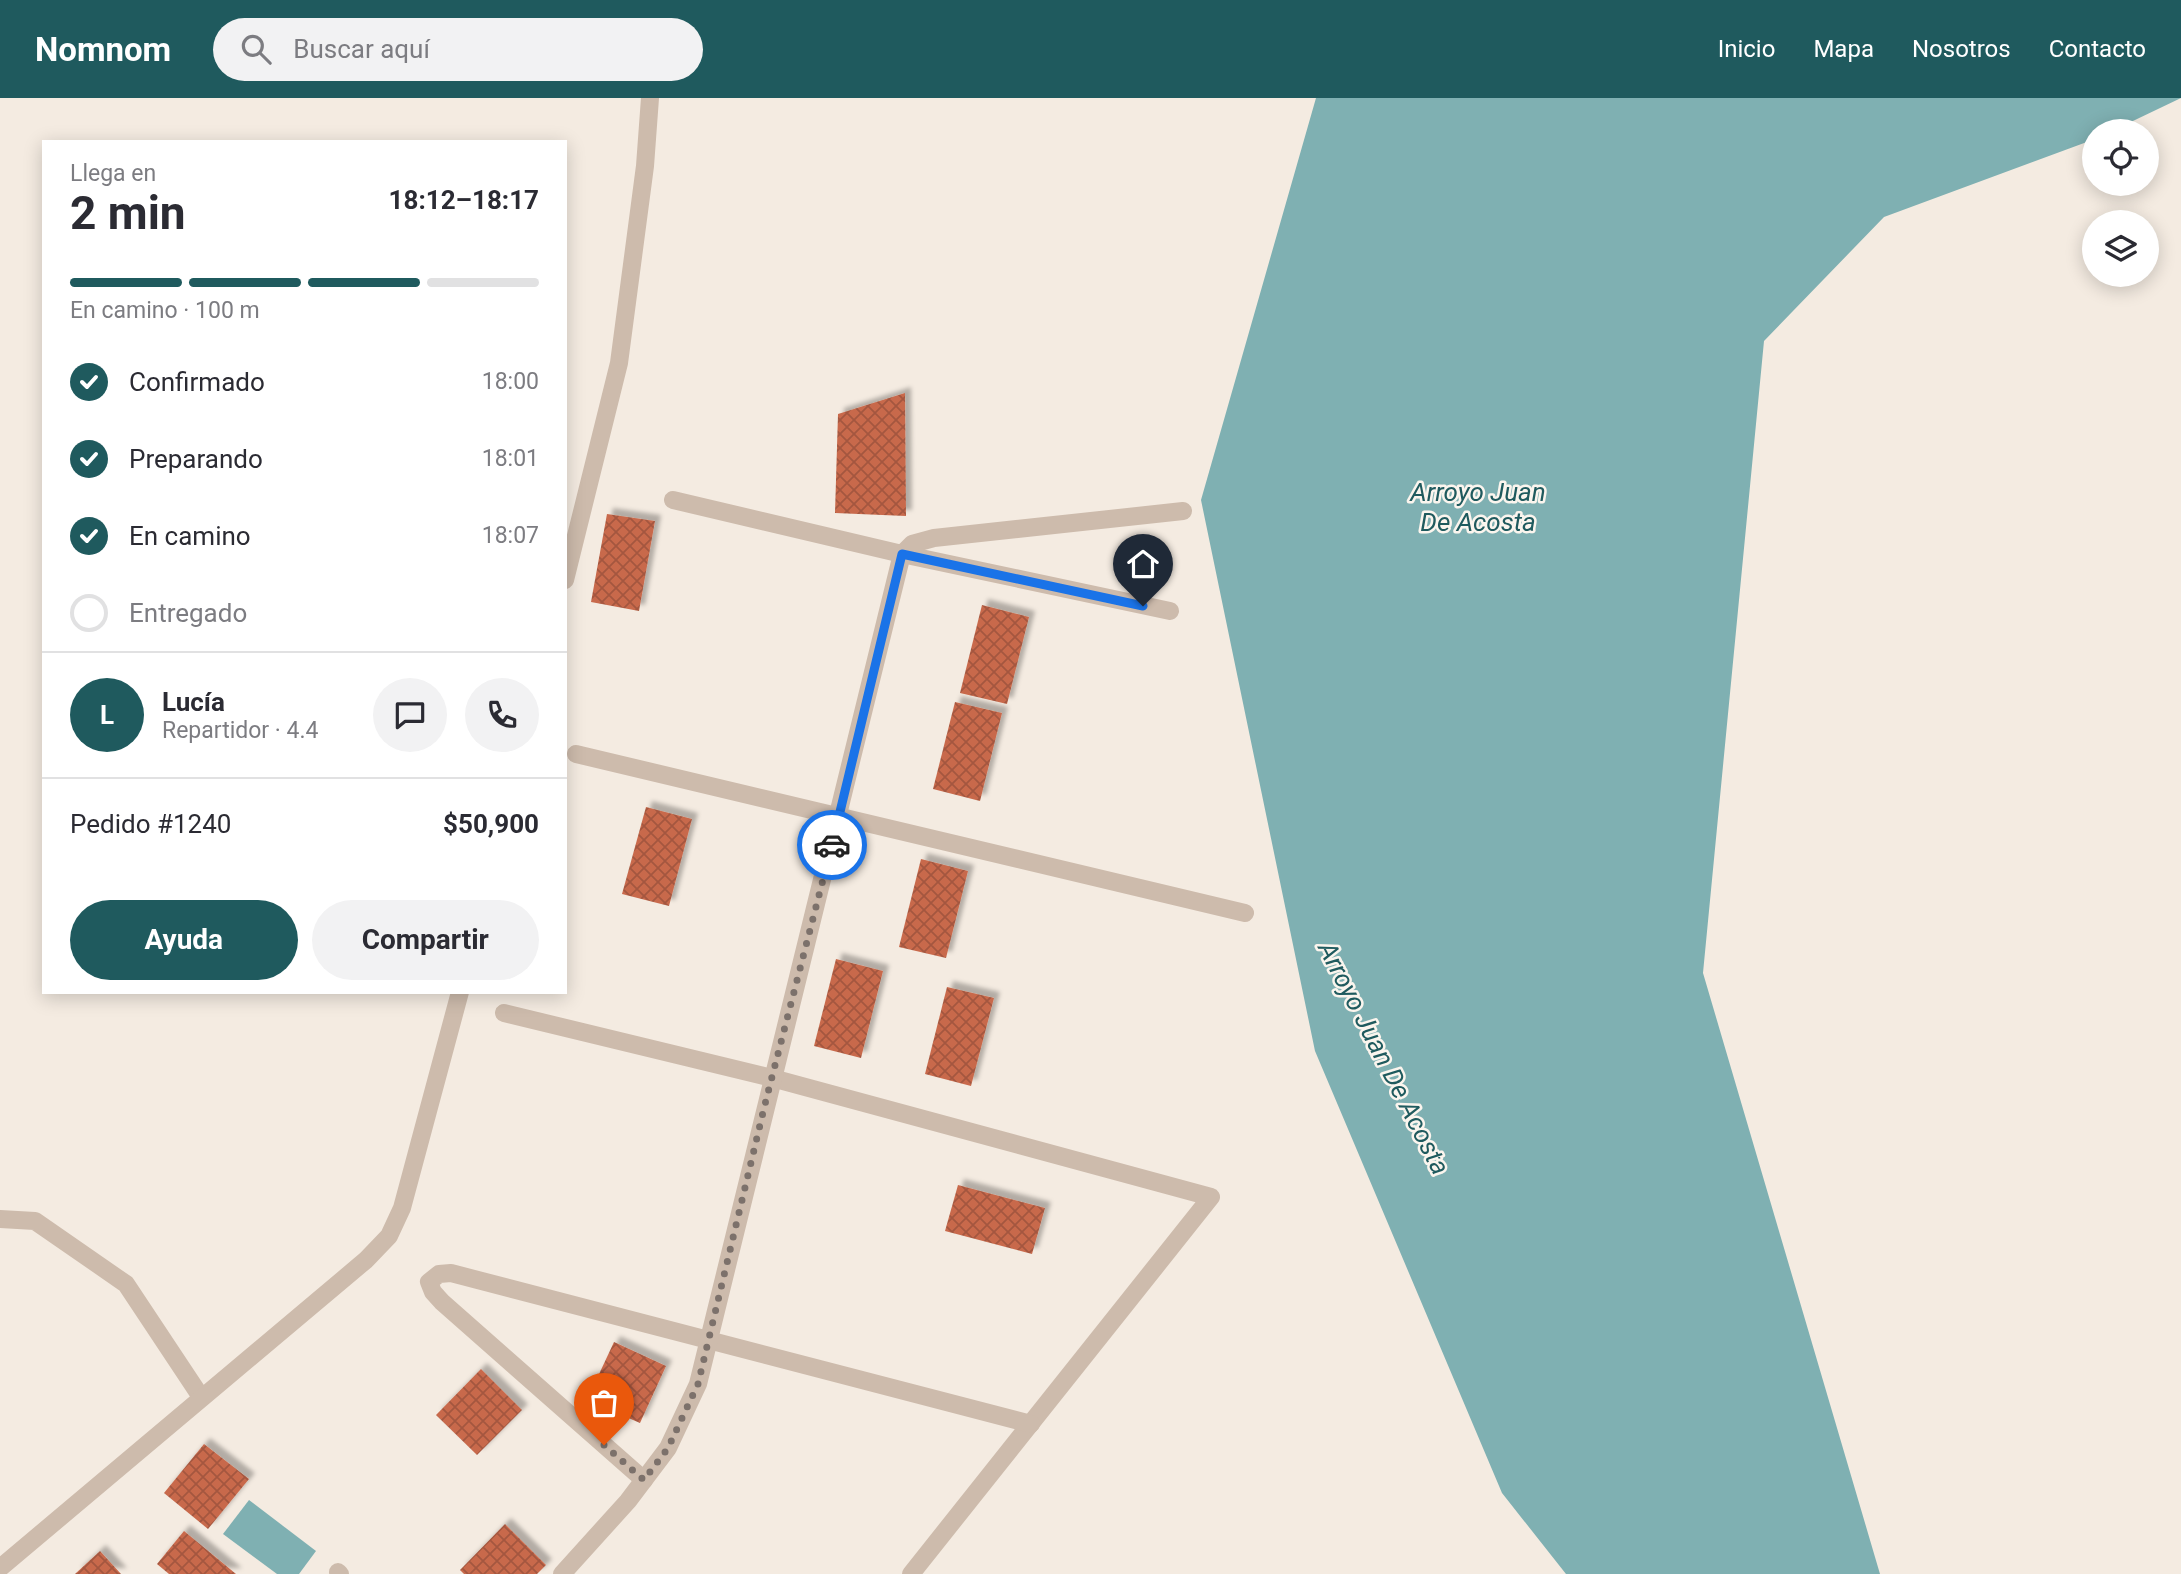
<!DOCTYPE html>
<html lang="es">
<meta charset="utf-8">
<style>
body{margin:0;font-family:Roboto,sans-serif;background:#f2f2f3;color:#2b2b33;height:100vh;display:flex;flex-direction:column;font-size:26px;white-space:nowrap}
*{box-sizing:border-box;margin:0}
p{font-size:23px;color:#7c7c81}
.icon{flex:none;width:38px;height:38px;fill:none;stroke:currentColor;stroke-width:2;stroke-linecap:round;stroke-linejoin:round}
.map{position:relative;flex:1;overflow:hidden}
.drawer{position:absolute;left:42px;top:42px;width:525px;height:854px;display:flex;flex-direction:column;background:#fff;border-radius:0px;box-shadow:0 4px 18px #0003}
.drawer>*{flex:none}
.controls{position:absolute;left:2082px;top:21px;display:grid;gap:14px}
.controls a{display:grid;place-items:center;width:77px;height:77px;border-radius:50%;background:#fff;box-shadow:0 4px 18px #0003;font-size:35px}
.pin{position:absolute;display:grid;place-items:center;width:60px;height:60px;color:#fff;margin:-72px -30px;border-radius:50% 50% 50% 0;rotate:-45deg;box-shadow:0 0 7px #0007}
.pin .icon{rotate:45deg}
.courier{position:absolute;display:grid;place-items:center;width:70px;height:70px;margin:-35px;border:5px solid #1a73e8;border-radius:50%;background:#fff;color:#222;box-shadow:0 2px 9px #0007}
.headline em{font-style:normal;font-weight:700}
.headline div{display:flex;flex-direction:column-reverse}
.headline{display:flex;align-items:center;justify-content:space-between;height:119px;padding:0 28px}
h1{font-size:46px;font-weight:700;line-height:52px}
.bar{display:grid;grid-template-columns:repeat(4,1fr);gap:10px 7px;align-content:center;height:84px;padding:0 28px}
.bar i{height:9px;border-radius:5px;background:#e1e1e2}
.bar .current{background:#1f5a5e}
.bar p{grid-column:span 4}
.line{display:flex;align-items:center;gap:18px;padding:0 28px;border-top:2px solid #e1e1e2}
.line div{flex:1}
.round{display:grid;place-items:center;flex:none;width:74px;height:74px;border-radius:37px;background:#f2f2f3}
ol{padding:0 28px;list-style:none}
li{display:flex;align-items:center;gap:21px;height:77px}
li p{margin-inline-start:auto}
li .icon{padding:7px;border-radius:50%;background:#1f5a5e;color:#fff;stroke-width:4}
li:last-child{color:#7c7c81}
li i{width:38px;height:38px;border:4px solid #e1e1e2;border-radius:50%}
.cta{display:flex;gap:14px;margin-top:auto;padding:14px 28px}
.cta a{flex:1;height:80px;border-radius:42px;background:#1f5a5e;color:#fff;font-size:28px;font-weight:700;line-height:80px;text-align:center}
.cta a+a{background:#f2f2f3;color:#2b2b33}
header{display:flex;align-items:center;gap:42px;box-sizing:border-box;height:98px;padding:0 35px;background:#1f5a5e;color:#fff}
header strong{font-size:33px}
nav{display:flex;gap:38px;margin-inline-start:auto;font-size:24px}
.search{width:490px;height:63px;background:#f2f2f3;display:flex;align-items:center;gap:18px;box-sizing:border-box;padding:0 24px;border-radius:38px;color:#7c7c81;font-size:26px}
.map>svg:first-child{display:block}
.water{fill:#7fb0b2}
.building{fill:url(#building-cross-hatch);filter:url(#shadow)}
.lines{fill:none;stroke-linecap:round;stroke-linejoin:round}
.service{stroke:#cdbbac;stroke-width:18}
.minor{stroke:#cdbbac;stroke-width:18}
.done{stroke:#7c716b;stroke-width:7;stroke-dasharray:0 12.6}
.route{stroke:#1a73e8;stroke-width:9}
.labels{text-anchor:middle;stroke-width:5;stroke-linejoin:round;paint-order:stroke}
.water-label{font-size:26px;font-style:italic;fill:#1f5a5e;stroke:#fbf5ee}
</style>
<header>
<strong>Nomnom</strong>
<div class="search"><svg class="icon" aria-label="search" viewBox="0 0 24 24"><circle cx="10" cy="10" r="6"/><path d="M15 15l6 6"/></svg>Buscar aquí</div>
<nav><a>Inicio</a><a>Mapa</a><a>Nosotros</a><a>Contacto</a></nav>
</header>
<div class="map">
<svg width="2181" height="1476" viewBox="0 0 2181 1476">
<defs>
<pattern id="building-cross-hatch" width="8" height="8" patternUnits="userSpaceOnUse" patternTransform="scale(1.75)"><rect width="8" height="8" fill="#c8694b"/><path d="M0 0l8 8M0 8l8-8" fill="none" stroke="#a4573f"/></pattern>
<filter id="shadow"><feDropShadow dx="6" dy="-6" stdDeviation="2" flood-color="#0004"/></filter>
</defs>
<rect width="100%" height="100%" fill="#f4ebe1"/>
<g class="water">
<polygon points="1316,0 2181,0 2112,33 2095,33 2095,41 1884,119 1764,243 1703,875 1880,1476 1566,1476 1502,1395 1315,953 1201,402"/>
<polygon points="249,1402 316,1453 299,1476 277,1476 223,1436"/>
</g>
<g class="building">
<polygon points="905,295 906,418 835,415 838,316"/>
<polygon points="607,416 655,423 639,513 591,504"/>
<polygon points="982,507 1029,519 1007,606 960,595"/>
<polygon points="955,604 1002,615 980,703 933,691"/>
<polygon points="646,709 692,721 669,808 622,796"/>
<polygon points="921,761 968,773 946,860 899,849"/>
<polygon points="836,861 883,873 861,960 814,948"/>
<polygon points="947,889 994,900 971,988 925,976"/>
<polygon points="958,1087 1045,1110 1032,1156 945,1133"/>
<polygon points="614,1244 666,1268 640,1325 587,1302"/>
<polygon points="481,1271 522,1312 477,1357 436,1317"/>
<polygon points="204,1346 249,1381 208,1431 164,1395"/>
<polygon points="505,1426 546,1467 537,1476 464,1476 460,1472"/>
<polygon points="184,1433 236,1476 169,1476 157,1466"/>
<polygon points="100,1453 121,1476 75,1476"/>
</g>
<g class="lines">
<g class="service">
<polyline points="673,402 902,456 1170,513"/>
<polyline points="576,656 1245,815"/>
<polyline points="504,915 772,980 1211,1099 911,1476"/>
<polyline points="0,1121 35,1123 126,1186 201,1299"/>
<polyline points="644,1382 442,1204 433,1194 429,1184 439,1176 451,1175 1031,1326"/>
<polyline points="338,1474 340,1476"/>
</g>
<g class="minor">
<polyline points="565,482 619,265 645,68 650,0"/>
<polyline points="0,1470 366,1162 389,1138 402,1110 460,894"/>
<polyline points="562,1476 628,1403 668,1350 698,1286 902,456 912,446 934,440 1183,413"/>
</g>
</g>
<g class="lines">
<polyline class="done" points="604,1347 644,1382 668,1350 698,1286 765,1006 832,747"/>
<polyline class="route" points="832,747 902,456 1143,508"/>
</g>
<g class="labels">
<g class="water-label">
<text x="1478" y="403">Arroyo Juan<tspan x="1478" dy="30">De Acosta</tspan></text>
<text transform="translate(1384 960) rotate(63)" y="9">Arroyo Juan De Acosta</text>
</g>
</g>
</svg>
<div class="controls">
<a><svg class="icon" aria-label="locate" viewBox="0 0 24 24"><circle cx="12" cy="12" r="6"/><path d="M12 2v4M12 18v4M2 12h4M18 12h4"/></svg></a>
<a><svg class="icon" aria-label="layers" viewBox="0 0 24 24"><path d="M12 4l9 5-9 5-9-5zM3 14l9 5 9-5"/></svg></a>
</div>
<div class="pin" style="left:604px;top:1347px;background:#ea580c"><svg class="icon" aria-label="bag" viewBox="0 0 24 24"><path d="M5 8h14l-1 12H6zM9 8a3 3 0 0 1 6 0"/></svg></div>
<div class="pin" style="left:1143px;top:508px;background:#1f2937"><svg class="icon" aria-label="home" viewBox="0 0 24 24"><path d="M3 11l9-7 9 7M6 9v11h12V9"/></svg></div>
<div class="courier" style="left:832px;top:747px"><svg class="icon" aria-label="car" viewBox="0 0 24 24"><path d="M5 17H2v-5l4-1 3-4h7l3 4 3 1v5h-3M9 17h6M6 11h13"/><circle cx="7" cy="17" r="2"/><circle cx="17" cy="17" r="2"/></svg></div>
<section class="drawer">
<div class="headline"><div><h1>2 min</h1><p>Llega en</p></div><em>18:12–18:17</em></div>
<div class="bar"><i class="current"></i><i class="current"></i><i class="current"></i><i></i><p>En camino · 100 m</p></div>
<ol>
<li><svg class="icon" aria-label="check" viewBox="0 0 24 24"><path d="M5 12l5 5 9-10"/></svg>Confirmado<p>18:00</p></li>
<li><svg class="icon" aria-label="check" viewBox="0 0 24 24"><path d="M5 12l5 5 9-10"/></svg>Preparando<p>18:01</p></li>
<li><svg class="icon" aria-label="check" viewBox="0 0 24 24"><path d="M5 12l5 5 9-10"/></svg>En camino<p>18:07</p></li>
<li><i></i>Entregado</li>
</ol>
<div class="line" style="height:126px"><b class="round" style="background:#1f5a5e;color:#fff">L</b><div><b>Lucía</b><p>Repartidor · 4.4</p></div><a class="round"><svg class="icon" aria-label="chat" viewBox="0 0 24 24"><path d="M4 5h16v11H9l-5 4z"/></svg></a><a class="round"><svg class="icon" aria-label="phone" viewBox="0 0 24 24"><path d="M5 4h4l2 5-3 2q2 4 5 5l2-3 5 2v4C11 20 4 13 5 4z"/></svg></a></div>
<div class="line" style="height:91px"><div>Pedido #1240</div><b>$50,900</b></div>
<div class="cta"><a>Ayuda</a><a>Compartir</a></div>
</section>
</div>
